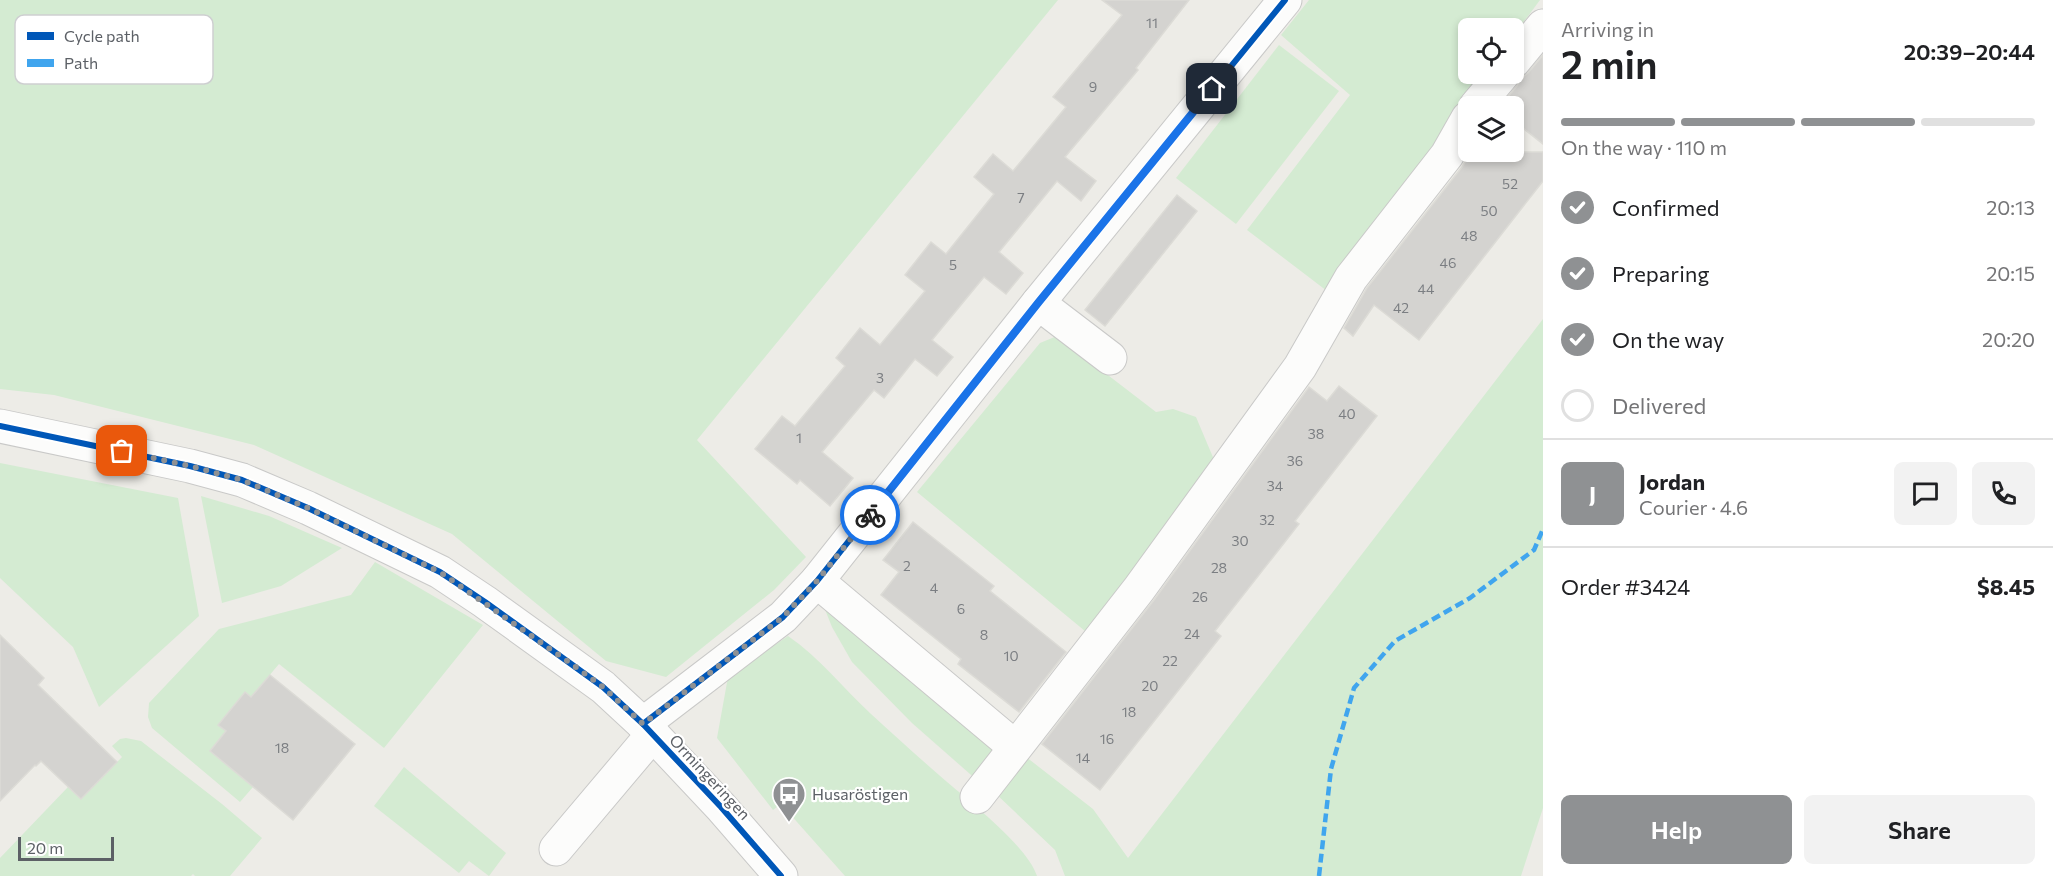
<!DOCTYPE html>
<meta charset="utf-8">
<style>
body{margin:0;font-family:Commissioner,sans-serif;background:#f2f2f2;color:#202124;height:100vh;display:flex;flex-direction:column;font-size:22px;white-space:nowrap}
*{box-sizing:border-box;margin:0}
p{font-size:20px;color:#757577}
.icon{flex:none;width:33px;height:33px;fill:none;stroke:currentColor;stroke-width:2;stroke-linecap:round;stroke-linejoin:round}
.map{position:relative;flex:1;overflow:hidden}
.side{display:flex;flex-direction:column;background:#fff;width:510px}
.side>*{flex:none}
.fabs{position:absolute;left:1458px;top:18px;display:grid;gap:12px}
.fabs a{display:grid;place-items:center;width:66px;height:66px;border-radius:9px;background:#fff;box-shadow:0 3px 9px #0003;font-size:30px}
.scale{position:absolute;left:18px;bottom:15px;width:96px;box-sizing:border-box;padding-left:6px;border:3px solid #5c6066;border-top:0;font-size:16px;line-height:21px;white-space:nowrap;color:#5c6066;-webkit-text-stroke:4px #fff;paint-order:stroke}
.pin{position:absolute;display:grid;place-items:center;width:51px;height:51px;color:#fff;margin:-26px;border-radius:12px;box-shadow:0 3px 9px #0006}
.courier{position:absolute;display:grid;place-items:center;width:60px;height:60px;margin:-30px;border:4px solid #1a73e8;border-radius:50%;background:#fff;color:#222;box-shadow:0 2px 8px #0007}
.summary em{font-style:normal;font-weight:600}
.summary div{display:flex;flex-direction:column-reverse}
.summary{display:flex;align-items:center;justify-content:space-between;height:102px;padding:0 18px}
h1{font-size:39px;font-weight:600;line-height:45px}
.bar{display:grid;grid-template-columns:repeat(4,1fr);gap:9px 6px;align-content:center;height:72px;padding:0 18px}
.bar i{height:8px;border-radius:4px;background:#e0e0e0}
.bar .current{background:#8f9193}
.bar p{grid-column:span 4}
.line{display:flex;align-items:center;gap:15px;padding:0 18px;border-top:2px solid #e0e0e0}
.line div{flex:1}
.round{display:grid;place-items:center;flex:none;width:63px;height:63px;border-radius:9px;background:#f2f2f2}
ol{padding:0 18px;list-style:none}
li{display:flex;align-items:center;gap:18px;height:66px}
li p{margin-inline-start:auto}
li .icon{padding:6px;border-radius:50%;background:#8f9193;color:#fff;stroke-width:4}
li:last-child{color:#757577}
li i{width:33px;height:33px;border:3px solid #e0e0e0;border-radius:50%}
.cta{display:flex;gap:12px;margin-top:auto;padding:12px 18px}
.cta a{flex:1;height:69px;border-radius:9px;background:#8f9193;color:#fff;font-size:24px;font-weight:600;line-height:69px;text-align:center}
.cta a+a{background:#f2f2f2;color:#202124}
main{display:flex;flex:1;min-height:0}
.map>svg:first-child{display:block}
.green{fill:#d4ebd2}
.building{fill:#d4d3d0;stroke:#dcdbd6;stroke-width:1.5}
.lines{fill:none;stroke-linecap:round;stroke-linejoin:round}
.minor-casing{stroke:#c9c9c8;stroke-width:35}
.minor{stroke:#fcfcfb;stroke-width:33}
.quiet{stroke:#40a5ee;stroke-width:4.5;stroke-dasharray:9 4.5;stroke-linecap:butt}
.cycleway-casing{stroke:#fff;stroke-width:10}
.cycleway{stroke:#0057b8;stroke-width:6}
.done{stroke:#8f9193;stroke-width:6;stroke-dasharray:0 10.8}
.route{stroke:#1a73e8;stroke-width:8}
.labels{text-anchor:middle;stroke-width:4.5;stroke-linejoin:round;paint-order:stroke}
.number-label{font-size:14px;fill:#7b7e82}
.street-label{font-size:16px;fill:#5c6066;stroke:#fff}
.poi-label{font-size:16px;fill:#5c6066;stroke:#fff;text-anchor:start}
.key{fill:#fff;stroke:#cecfd1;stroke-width:1.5}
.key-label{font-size:16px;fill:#5c6066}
</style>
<main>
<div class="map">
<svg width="1543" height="876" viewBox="0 0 1543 876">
<rect width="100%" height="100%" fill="#edece7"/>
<g class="green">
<polygon points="0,0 1058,0 697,440 806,557 774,590 666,677 606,661 452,534 254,445 54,395 0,389"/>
<polygon points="1309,0 1540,0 1514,35 1514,28 1468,28 1468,74 1485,74 1449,122 1409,183 1327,291 1247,230 1350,95 1281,35"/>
<polygon points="1279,45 1339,91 1236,224 1176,178"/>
<polygon points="1543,319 1543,808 1521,876 1065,876 1055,850 994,792 1021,753 1093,809 1128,858"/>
<polygon points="1057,336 1156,412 1173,409 1196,417 1215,462 1091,636 917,492 1040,343"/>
<polygon points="0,463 178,498 199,616 99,707 73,647 0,578"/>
<polygon points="201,496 269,516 342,548 281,586 222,603"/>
<polygon points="375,562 483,625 384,748 279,664 251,697 245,692 219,725 226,731 210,751 253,787 240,802 152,728 148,717 149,703 219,629 351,595"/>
<polygon points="824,607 1006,740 978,781 912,723 852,662 832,627"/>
<path d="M788,636C820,658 843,688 871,714C894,735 916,755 939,775C965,798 1027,845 1037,876H845L781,804L773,810L717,738L728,677Z"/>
<polygon points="126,738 141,741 222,804 262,838 230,876 195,876 193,874 191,876 0,876 0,858 68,787 81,799 122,757 112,746 120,739"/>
<polygon points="404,767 506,853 489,876 469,861 459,873 374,806"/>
</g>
<g class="building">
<polygon points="1102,0 1189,0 1136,68 1138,70 1065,157 1096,181 1081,201 1057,181 999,252 1023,273 1006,294 984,277 932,340 953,357 937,376 915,359 884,398 874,390 822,452 853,478 830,506 800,480 797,484 755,449 782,416 795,426 845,366 836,358 860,328 880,345 925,291 905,275 931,242 946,254 994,194 974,177 993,154 1013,171 1066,107 1053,97 1122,15"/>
<polygon points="1543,55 1543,144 1514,121 1514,106 1500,106 1517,86 1521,78 1528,73"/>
<polygon points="1471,152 1543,152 1543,181 1419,340 1374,305 1353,336 1344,328 1367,288 1462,167"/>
<polygon points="1177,195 1197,211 1105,326 1085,310"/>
<polygon points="1339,386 1377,416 1295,521 1299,524 1215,631 1221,636 1100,790 1042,744 1154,600 1309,387 1327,401"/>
<polygon points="913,522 994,586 990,591 1066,652 1019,712 958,664 961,659 881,595 899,572 883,560"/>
<polygon points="0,635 44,678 38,685 117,762 81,799 41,761 36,766 35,765 0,801"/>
<polygon points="270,675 355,744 293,820 210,751 226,731 218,725 245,692 251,697"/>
</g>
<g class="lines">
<g class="minor-casing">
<g id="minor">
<polyline points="1514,61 1543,26"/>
<polyline points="1476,106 1503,74"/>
<polyline points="1038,303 1110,358"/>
<polyline points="0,426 190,466 242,480 308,508 440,572 485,602 603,687 643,724 721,807 781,876"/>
<polyline points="817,581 1015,747"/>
<polyline points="643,724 783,617 817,581 1038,303 1285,0"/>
<polyline points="977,797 1139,589 1300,367 1351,278 1447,155 1468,118"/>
<polyline points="556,849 653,734"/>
</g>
</g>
<use href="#minor" class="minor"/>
<polyline class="quiet" points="1319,876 1331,769 1354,688 1395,641 1470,598 1534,550 1543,529"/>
<g class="cycleway-casing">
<g id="cycleway">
<polyline points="0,426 190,466 242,480 308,508 440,572 485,602 603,687 643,724 721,807 781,876"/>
<polyline points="643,724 783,617 817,581 1038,303 1285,0"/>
</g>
</g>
<use href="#cycleway" class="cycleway"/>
</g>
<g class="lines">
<polyline class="done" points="122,451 190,466 242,480 308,508 440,572 573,665 603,687 643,724 783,617 817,581 870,515"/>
<polyline class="route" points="870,515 1038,303 1212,89"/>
</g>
<defs>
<g id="bus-pin" transform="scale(1.725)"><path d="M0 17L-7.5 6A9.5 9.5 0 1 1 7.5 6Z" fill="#8f9193" stroke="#fff"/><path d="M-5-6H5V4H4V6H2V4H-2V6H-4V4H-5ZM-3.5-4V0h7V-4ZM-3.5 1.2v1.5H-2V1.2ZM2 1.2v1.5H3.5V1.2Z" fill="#fff"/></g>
</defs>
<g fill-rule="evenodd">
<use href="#bus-pin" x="789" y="794"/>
</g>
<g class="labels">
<g class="number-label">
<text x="1152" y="28">11</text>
<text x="1093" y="92">9</text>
<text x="1510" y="189">52</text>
<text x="1021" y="203">7</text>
<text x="1489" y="216">50</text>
<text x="1469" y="241">48</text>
<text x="1448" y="268">46</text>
<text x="953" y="270">5</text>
<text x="1426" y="294">44</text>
<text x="1401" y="313">42</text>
<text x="880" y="383">3</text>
<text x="1347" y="419">40</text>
<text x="1316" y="439">38</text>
<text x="799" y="443">1</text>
<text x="1295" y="466">36</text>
<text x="1275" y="491">34</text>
<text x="1267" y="525">32</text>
<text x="1240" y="546">30</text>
<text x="907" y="571">2</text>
<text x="1219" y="573">28</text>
<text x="934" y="593">4</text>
<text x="1200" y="602">26</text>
<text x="961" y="614">6</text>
<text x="1192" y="639">24</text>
<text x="984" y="640">8</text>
<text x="1011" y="661">10</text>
<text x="1170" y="666">22</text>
<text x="1150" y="691">20</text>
<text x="1129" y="717">18</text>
<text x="1107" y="744">16</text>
<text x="282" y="753">18</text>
<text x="1083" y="763">14</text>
</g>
<g class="street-label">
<text transform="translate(710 777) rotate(47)" y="6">Ormingeringen</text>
</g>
<g class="poi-label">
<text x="812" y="800">Husaröstigen</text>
</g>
</g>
<rect x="15" y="15" width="198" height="69" rx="9" class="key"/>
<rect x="27" y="32" width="27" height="8" fill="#0057b8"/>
<rect x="27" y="59" width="27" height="8" fill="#40a5ee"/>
<g class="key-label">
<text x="64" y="42">Cycle path</text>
<text x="64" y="69">Path</text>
</g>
</svg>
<div class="fabs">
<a><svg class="icon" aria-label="locate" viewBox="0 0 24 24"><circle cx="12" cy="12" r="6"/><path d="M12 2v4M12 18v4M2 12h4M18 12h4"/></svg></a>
<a><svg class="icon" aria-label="layers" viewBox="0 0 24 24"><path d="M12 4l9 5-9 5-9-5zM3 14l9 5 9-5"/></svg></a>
</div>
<div class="scale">20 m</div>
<div class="pin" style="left:122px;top:451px;background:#ea580c"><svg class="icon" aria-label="bag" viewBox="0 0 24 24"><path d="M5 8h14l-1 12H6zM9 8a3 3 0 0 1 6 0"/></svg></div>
<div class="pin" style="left:1212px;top:89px;background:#1f2937"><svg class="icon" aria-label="home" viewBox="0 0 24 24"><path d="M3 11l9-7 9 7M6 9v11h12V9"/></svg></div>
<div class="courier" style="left:870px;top:515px"><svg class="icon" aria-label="bike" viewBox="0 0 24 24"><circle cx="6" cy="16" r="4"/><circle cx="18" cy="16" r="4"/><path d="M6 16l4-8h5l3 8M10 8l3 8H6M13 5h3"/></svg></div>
</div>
<section class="side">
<div class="summary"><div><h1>2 min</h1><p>Arriving in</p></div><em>20:39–20:44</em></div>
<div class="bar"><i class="current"></i><i class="current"></i><i class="current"></i><i></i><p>On the way · 110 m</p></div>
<ol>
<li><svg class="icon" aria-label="check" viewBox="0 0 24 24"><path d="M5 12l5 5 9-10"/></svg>Confirmed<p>20:13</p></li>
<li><svg class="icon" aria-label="check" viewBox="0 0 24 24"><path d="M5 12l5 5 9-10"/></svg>Preparing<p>20:15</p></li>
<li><svg class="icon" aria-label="check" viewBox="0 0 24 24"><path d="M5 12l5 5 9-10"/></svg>On the way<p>20:20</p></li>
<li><i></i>Delivered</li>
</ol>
<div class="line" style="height:108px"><b class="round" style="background:#8f9193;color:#fff">J</b><div><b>Jordan</b><p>Courier · 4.6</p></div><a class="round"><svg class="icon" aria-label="chat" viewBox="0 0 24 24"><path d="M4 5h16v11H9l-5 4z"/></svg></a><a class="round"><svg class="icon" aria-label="phone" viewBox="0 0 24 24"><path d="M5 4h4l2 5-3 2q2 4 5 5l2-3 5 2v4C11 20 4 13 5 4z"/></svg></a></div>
<div class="line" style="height:78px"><div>Order #3424</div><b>$8.45</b></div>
<div class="cta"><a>Help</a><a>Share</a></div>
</section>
</main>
